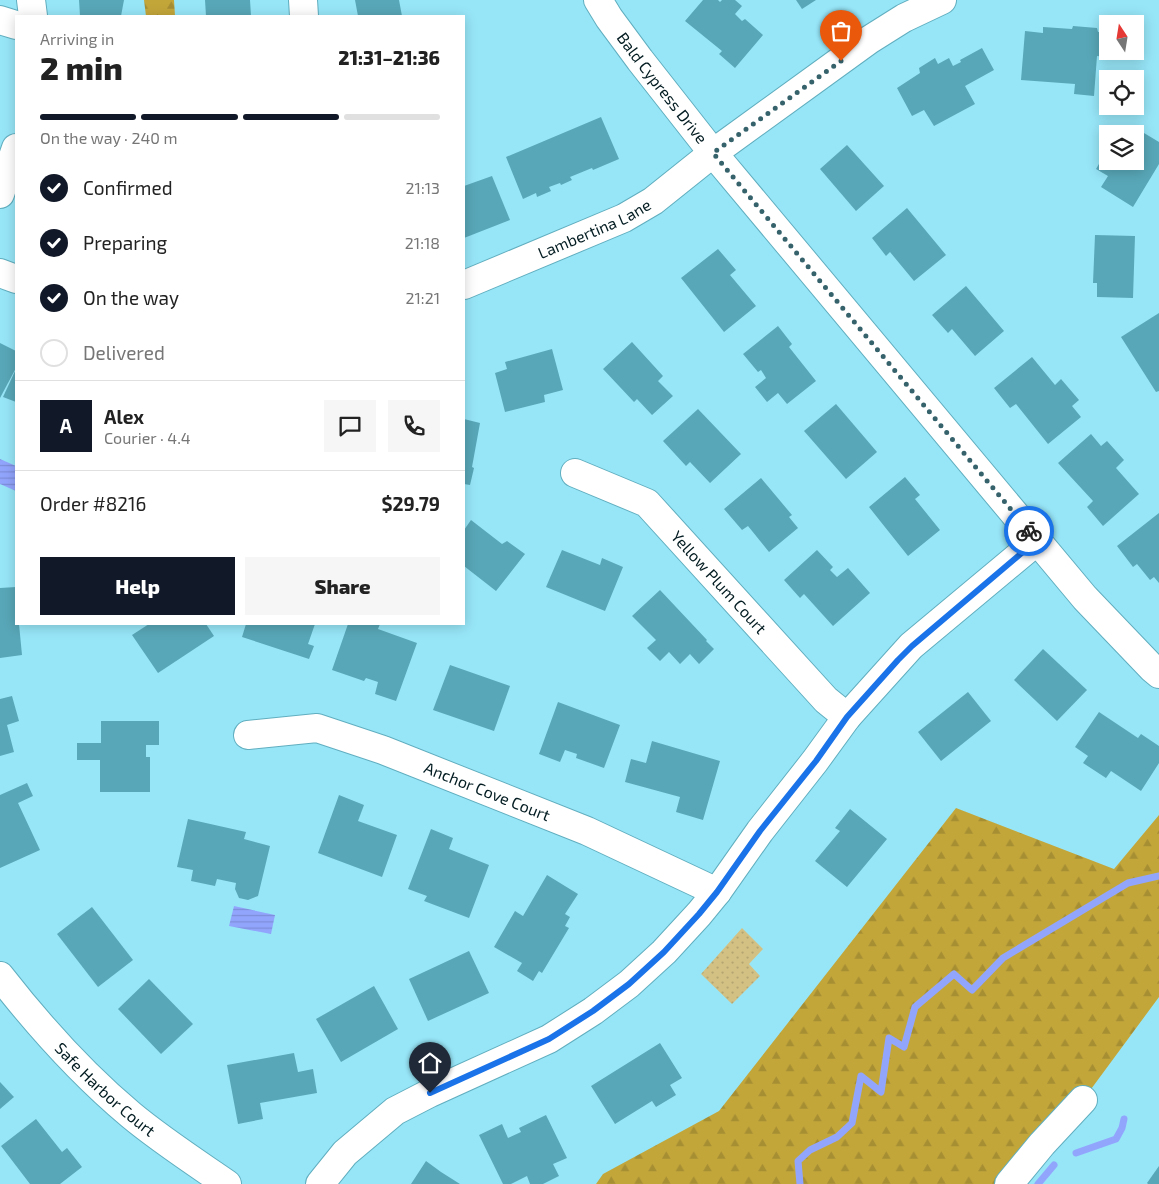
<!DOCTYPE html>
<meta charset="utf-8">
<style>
body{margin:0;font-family:"Exo 2",sans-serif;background:#f6f6f6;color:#222;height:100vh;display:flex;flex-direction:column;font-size:19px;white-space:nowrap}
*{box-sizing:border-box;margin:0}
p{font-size:16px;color:#767676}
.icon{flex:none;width:28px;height:28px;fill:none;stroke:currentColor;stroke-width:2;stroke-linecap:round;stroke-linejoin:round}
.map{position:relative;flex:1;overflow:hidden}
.sheet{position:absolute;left:15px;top:15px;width:450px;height:610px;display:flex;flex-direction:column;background:#fff;border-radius:0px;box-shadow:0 2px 12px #0003}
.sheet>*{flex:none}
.needle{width:32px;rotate:348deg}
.controls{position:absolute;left:1099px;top:15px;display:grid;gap:10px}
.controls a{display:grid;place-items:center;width:45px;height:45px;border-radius:0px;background:#fff;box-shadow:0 2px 12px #0003;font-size:25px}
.pin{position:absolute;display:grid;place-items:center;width:42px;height:42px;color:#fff;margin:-51px -21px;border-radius:50% 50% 50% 0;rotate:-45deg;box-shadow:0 0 5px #0007}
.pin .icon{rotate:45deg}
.courier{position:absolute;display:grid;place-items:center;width:50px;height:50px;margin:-25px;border:4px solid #1a73e8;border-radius:50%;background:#fff;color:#222;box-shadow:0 1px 6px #0007}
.head em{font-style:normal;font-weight:800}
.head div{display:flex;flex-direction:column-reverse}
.head{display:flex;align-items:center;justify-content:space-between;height:85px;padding:0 25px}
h1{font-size:32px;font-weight:800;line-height:38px}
.bar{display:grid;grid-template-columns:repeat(4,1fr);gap:8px 5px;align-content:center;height:60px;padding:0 25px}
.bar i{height:6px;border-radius:4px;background:#e0e0e0}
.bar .selected{background:#111827}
.bar p{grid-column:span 4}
.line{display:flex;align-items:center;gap:12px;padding:0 25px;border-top:1px solid #e0e0e0}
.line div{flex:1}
.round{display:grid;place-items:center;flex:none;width:52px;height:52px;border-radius:0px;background:#f6f6f6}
ol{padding:0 25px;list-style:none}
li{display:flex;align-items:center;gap:15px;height:55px}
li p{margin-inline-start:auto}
li .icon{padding:5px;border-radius:50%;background:#111827;color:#fff;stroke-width:4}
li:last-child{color:#767676}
li i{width:28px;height:28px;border:2px solid #e0e0e0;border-radius:50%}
.primary-button{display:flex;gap:10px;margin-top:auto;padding:10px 25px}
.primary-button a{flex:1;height:58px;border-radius:0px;background:#111827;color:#fff;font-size:20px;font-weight:800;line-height:58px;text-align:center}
.primary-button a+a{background:#f6f6f6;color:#222}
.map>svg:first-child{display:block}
.grass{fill:url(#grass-dots)}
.forest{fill:url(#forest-firs)}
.water{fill:url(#water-rules)}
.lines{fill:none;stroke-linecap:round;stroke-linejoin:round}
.stream{stroke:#92a5fd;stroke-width:7}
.building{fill:#58a7b8}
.minor-casing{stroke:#60aebf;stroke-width:30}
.minor{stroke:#fff;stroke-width:28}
.done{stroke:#36626c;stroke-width:5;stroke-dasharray:0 9}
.route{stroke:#1a73e8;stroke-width:6}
.labels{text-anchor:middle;stroke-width:5;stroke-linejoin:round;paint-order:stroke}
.street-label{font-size:16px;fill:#021b20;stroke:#97e6f8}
</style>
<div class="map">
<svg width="1159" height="1184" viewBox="0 0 1159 1184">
<defs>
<pattern id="grass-dots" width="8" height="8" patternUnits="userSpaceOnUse" patternTransform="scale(1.25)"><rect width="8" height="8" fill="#d3c183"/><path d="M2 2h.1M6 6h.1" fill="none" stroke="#b4a571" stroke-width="1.8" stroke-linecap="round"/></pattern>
<pattern id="forest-firs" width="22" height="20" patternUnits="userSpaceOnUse" patternTransform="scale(1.25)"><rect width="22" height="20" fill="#c3a63a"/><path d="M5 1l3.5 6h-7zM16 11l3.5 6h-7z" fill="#a68e33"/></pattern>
<pattern id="water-rules" width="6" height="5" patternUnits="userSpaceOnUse" patternTransform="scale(1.25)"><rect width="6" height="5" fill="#92a5fd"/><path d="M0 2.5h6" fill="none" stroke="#7c8dd9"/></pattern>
</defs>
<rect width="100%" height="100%" fill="#97e6f8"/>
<polygon class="grass" points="742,928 763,949 749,964 760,976 732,1004 701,974"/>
<g class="forest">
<polygon points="144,0 174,0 175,16 146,16"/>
<polygon points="956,808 1114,869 1159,815 1159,997 1083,1100 1009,1184 596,1184 603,1174 719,1111"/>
</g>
<g class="water">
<polygon points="0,459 16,466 16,491 0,484"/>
<polygon points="234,906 275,915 271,934 229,926"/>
</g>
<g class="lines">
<g class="stream">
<polyline points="1076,1153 1116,1139 1122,1128 1124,1119"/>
<polyline points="800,1184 798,1161 810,1150 837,1137 852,1123 861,1076 881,1092 889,1038 904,1047 915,1007 954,974 972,990 1003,958 1128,883 1159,876"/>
<polyline points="1038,1184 1054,1165"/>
</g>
</g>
<g class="building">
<polygon points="79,0 124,0 121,16 80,16"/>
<polygon points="205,0 250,0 251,16 206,16"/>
<polygon points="355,0 399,0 402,16 358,16"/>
<polygon points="703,0 718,0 720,2 722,0 735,0 742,6 735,14 742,21 745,19 763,35 735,68 719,54 722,51 685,21"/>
<polygon points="796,0 816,0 802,9"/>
<polygon points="1073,26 1097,28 1098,32 1108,32 1107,57 1097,56 1094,96 1074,94 1075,84 1021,80 1025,31 1043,33 1043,27 1072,29"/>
<polygon points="982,48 994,70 965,86 975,104 934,126 924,110 912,116 897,88 920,73 919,68 935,58 938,64 949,58 953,66 961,62 960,60"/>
<polygon points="601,117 619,159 593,170 592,168 570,177 572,180 561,185 560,183 549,187 551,191 537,197 536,193 523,199 506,157"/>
<polygon points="1134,127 1159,142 1159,164 1133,207 1101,187 1108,176 1096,169 1106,152 1108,153 1108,161 1135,161 1135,134 1130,134"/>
<polygon points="847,145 884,186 856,211 820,169"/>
<polygon points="492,176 510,220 464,238 464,186"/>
<polygon points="907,208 946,255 914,281 890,252 886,256 872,238"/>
<polygon points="1095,235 1135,236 1133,298 1097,297 1097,283 1093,283"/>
<polygon points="718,249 736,270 730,275 756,306 724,332 681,278"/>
<polygon points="966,286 1004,331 975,356 952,329 948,333 932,315"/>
<polygon points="1159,313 1159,391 1156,392 1121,337"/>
<polygon points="778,326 792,344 789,347 816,381 787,404 778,393 767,402 755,387 766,378 761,370 758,372 743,354"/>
<polygon points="632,342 663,376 658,381 673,396 652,415 637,399 634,402 603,369"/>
<polygon points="0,343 16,351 16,368 0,398"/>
<polygon points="552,349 563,390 544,395 545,402 505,412 495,373 507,369 505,362"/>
<polygon points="1032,357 1055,385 1061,379 1079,400 1072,406 1081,417 1048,444 1016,404 1010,408 994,388"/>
<polygon points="16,369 16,402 3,397"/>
<polygon points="836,404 877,452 846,479 804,431"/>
<polygon points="698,409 741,454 710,483 690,462 686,466 663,441"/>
<polygon points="464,419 480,423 472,467 474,468 470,485 464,484"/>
<polygon points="1091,434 1101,446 1107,441 1124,460 1116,468 1139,494 1103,526 1087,507 1093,501 1058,463"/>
<polygon points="905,477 920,495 915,499 940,530 908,556 869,507"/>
<polygon points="761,478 792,515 789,517 798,528 769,552 748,526 742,530 724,509"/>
<polygon points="1159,513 1159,583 1154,577 1150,580 1137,564 1133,567 1117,546"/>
<polygon points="471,520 502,544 507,541 525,554 496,591 464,566 464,530"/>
<polygon points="562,550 600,565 602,558 623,567 605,611 546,587"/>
<polygon points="817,550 833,567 830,570 837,577 848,568 870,593 833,626 804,594 800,598 784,580"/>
<polygon points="16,587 16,624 19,624 22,655 0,658 0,588"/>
<polygon points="660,590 707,640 706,641 714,649 699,664 690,654 680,664 669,652 660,661 647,648 656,640 632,616"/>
<polygon points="149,624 206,624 214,636 158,673 132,635"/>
<polygon points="246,624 315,624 308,644 314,646 309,659 242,637"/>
<polygon points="348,624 380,624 378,629 417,643 396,701 375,694 378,682 366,678 364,681 332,670"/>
<polygon points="1043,649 1087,690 1057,721 1014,680"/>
<polygon points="450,665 510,686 494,731 433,710"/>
<polygon points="968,692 991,721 941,761 918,732"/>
<polygon points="12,696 19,721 7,725 14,752 0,756 0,699"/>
<polygon points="558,702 620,725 604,768 576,758 577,754 565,750 560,762 539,754"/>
<polygon points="1099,712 1138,738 1141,734 1159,746 1159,763 1141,791 1111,771 1106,778 1083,763 1088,756 1075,747"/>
<polygon points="101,721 159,721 159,745 146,745 146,757 150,757 150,792 100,792 100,760 77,760 77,743 101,743"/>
<polygon points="652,741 720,761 703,820 676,812 680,797 625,782 631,759 646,763"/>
<polygon points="27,783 33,796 18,803 40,850 0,868 0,795"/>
<polygon points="339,795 364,805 358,821 397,835 382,877 318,853"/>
<polygon points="850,809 887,839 847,887 815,861 840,831 835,828"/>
<polygon points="188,819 246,832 244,839 270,846 258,896 248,900 239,898 235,889 236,883 217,879 215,886 191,881 193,870 177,867"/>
<polygon points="431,829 453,838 449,849 489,865 469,918 424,901 427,896 408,889"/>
<polygon points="547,875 578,894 565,914 570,917 565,926 569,928 542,973 539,971 533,981 517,971 522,963 494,947 515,911 523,916"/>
<polygon points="92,907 133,960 98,987 57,934"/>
<polygon points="469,951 489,993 428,1021 409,979"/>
<polygon points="149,979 193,1024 161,1054 118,1009"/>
<polygon points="374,986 398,1029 341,1062 316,1019"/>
<polygon points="660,1043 682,1078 670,1085 676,1095 656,1107 652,1101 615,1124 591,1086"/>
<polygon points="294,1053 298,1072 313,1069 317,1093 260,1103 263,1119 238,1124 227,1065"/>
<polygon points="0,1082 14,1097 0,1109"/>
<polygon points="546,1115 567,1158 553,1164 559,1176 543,1184 530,1184 527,1176 511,1184 503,1184 479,1135 502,1124 508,1138 521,1132 519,1128"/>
<polygon points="36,1119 62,1152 67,1148 82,1167 60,1184 30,1184 1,1146"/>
<polygon points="426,1161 441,1172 460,1184 411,1184"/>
<polygon points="1159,1166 1159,1184 1148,1184 1147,1183"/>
</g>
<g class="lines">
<g class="minor-casing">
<g id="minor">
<polyline points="31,0 33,16"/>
<polyline points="303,0 304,16"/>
<path id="s1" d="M598,0L609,18L640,60L713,153L1085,598L1153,669L1159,674"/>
<polyline points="0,20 16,25"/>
<polyline points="0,194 16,148"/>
<polyline points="0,273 16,279"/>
<path id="s2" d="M464,285L624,218L653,201L713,153L869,40L904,18L942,0"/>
<path id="s3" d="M575,473L647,503L826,700L847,717"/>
<path id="s4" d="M248,735L317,728L383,750L587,831L717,892"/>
<path id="s5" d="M0,976C39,1026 82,1074 131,1115C161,1140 195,1162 227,1184"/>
<polyline points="320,1184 345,1153 395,1111 430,1093 549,1039 593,1011 629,984 664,952 699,914 717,892 760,831 815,761 847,717 911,646 1037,541"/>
<polyline points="1009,1184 1042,1144 1083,1100"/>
</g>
</g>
<use href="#minor" class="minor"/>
</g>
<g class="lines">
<polyline class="done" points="841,61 713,153 1029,531"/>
<polyline class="route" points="430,1093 549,1039 593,1011 629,984 664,952 699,914 717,892 760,831 816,761 847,717 898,660 912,646 1037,540 1029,531"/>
</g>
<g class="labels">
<g class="street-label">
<text dy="6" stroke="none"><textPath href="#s1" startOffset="109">Bald Cypress Drive</textPath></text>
<text dy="6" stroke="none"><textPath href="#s2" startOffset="142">Lambertina Lane</textPath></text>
<text dy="6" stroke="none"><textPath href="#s3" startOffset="185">Yellow Plum Court</textPath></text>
<text dy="6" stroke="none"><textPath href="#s4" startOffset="251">Anchor Cove Court</textPath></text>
<text dy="6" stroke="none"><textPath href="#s5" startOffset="155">Safe Harbor Court</textPath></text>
</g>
</g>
</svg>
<div class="controls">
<a><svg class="needle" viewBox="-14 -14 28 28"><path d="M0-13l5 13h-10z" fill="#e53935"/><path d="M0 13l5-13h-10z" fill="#767676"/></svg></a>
<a><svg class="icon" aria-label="locate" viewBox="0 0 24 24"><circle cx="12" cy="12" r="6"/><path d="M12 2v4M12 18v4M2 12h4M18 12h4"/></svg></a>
<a><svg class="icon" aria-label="layers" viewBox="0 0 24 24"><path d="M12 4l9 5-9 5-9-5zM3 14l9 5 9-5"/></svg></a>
</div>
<div class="pin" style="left:841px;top:61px;background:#ea580c"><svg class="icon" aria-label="bag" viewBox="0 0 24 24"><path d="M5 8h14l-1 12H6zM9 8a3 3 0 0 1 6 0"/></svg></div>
<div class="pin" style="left:430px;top:1093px;background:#1f2937"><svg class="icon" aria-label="home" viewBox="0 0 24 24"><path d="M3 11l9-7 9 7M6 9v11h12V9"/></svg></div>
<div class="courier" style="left:1029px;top:531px"><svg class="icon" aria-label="bike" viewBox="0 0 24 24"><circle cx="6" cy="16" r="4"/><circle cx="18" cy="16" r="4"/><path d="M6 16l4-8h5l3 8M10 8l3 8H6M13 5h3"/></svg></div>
<section class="sheet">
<div class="head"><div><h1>2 min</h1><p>Arriving in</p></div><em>21:31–21:36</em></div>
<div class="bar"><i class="selected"></i><i class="selected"></i><i class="selected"></i><i></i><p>On the way · 240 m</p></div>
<ol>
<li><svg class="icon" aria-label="check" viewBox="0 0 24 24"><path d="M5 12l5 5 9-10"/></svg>Confirmed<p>21:13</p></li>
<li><svg class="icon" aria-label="check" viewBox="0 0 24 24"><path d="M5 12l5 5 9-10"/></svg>Preparing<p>21:18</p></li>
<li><svg class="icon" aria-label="check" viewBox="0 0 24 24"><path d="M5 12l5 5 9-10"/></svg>On the way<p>21:21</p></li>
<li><i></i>Delivered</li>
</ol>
<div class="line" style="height:90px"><b class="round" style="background:#111827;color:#fff">A</b><div><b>Alex</b><p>Courier · 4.4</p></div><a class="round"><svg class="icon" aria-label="chat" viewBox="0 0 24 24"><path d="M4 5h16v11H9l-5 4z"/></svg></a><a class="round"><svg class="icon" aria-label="phone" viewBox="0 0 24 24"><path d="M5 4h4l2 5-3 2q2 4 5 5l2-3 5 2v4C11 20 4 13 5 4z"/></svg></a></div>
<div class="line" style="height:65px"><div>Order #8216</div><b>$29.79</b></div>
<div class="primary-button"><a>Help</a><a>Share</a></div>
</section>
</div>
